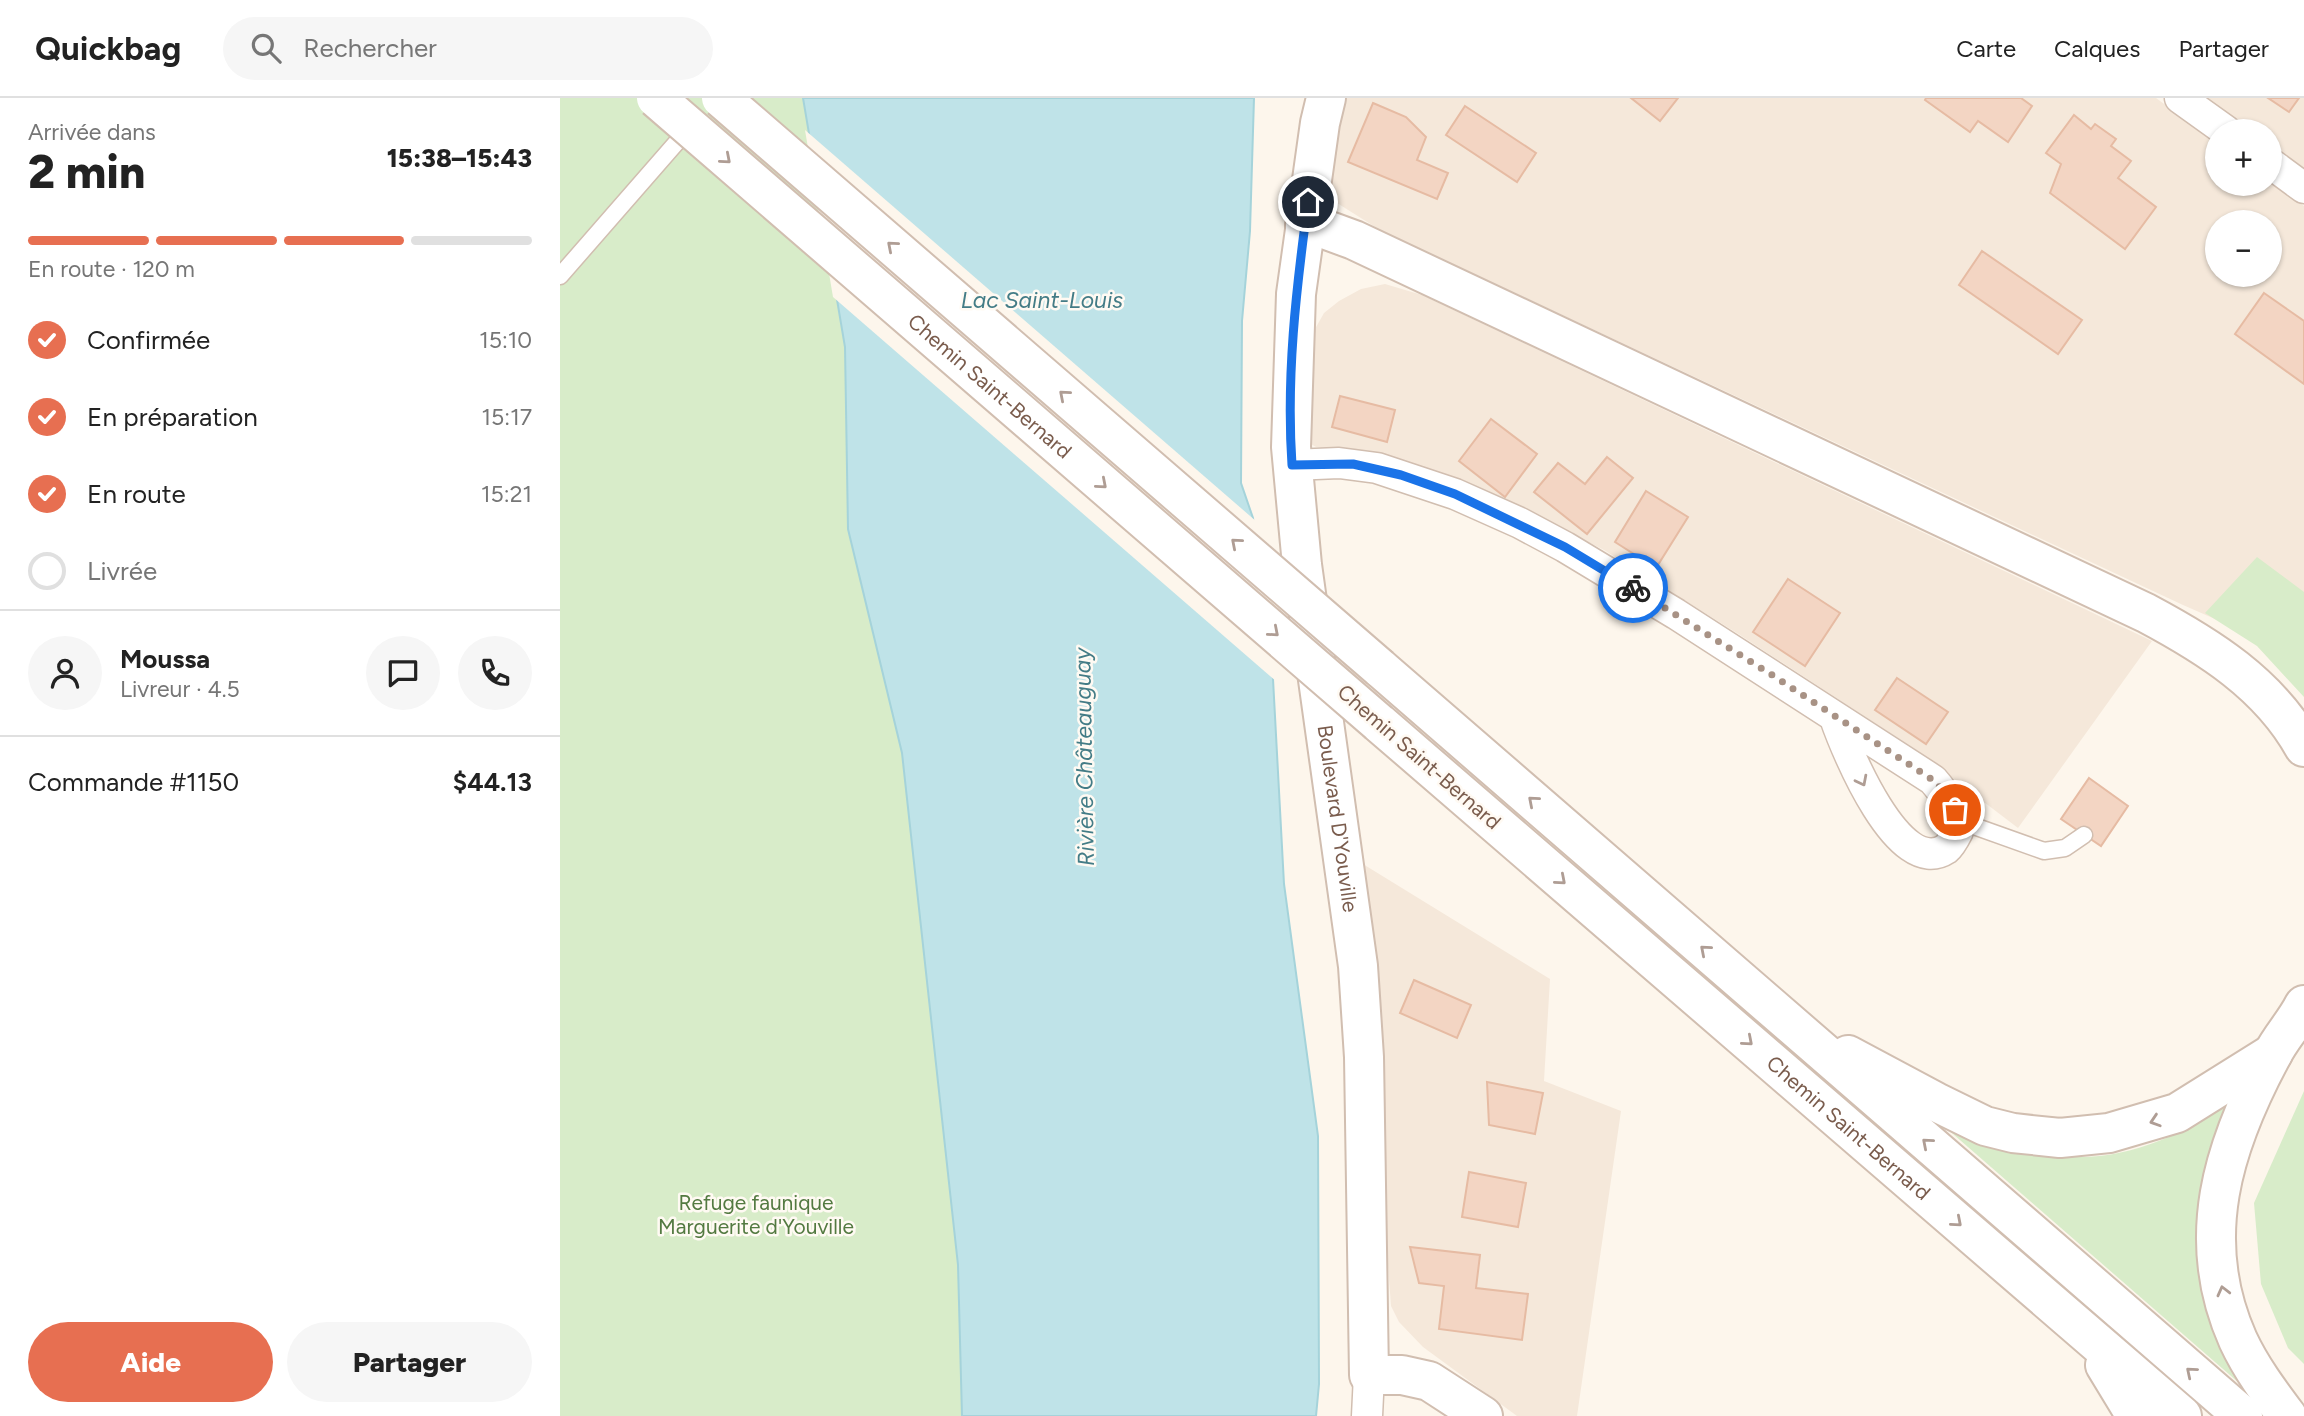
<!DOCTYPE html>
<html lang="fr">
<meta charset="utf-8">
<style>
body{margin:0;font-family:Figtree,sans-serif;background:#f6f6f6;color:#222;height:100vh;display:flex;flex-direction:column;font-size:26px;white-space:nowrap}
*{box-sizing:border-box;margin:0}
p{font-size:23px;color:#767676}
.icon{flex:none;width:38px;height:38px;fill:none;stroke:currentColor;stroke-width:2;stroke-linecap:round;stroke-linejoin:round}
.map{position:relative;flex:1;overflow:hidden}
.sheet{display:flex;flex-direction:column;background:#fff;width:560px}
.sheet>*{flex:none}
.buttons{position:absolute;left:1645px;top:21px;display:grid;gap:14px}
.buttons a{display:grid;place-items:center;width:77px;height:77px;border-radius:50%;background:#fff;box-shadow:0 2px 5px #0004;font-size:35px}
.pin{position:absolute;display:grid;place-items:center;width:60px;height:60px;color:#fff;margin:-30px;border:4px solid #fff;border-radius:50%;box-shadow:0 2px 7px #0007}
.courier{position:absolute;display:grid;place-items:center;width:70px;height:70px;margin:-35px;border:5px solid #1a73e8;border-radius:50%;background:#fff;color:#222;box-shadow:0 2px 9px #0007}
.head em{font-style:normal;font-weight:800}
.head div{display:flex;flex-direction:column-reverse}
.head{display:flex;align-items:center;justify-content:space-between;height:119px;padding:0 28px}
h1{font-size:46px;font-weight:800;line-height:52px}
.bar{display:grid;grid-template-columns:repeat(4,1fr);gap:10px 7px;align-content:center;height:84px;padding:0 28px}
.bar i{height:9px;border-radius:5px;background:#e0e0e0}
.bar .on{background:#e76f51}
.bar p{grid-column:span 4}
.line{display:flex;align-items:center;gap:18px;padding:0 28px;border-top:2px solid #e0e0e0}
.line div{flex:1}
.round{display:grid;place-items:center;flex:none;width:74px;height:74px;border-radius:37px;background:#f6f6f6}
ol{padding:0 28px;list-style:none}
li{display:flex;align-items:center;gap:21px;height:77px}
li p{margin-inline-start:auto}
li .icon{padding:7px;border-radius:50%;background:#e76f51;color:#fff;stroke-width:4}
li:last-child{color:#767676}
li i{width:38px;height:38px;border:4px solid #e0e0e0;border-radius:50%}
.button{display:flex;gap:14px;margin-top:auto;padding:14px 28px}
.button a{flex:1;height:80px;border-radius:42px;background:#e76f51;color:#fff;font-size:28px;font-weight:800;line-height:80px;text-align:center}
.button a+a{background:#f6f6f6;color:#222}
header{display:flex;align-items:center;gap:42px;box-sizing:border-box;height:98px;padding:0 35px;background:#fff;border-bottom:2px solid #e0e0e0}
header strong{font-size:33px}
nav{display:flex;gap:38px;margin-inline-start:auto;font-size:24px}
.search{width:490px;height:63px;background:#f6f6f6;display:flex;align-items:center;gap:18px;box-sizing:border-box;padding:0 24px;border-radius:38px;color:#767676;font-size:26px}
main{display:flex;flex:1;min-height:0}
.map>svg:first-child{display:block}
.residential{fill:#f5e8da;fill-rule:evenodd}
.green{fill:#d8ecc9}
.water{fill:#bfe3e8;stroke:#a5d3da;stroke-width:2}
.pier{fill:#fdf6ec}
.building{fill:#f3d5c3;stroke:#e6bba3;stroke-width:2}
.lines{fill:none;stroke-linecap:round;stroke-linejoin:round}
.service-casing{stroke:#d1beb0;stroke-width:19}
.minor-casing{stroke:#d1beb0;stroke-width:33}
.tertiary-casing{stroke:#d1beb0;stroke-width:42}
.service{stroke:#fff;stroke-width:16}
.minor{stroke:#fff;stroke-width:30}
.tertiary{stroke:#fff;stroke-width:38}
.tertiary-bridge-casing{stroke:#d1beb0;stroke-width:42;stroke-linecap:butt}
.tertiary-bridge{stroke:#fff;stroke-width:38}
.oneway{stroke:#af9d94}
.done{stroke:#a89285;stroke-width:7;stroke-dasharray:0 12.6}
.route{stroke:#1a73e8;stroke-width:9}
.labels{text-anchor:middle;stroke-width:5;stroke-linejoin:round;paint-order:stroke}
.street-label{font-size:21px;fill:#7a5c4d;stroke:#fffaf3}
.park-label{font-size:21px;fill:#537a41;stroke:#fffaf3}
.water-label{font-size:23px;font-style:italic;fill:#437c86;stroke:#fffaf3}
</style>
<header>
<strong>Quickbag</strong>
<div class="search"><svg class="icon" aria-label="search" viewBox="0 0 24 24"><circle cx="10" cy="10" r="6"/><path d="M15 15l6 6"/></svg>Rechercher</div>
<nav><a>Carte</a><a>Calques</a><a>Partager</a></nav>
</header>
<main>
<section class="sheet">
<div class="head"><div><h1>2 min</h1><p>Arrivée dans</p></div><em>15:38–15:43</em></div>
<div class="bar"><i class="on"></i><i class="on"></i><i class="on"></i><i></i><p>En route · 120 m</p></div>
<ol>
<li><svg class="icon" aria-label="check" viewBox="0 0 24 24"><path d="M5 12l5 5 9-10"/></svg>Confirmée<p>15:10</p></li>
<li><svg class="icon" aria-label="check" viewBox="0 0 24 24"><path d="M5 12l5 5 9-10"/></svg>En préparation<p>15:17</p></li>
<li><svg class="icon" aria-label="check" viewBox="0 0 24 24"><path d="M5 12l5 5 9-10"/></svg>En route<p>15:21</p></li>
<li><i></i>Livrée</li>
</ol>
<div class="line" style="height:126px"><a class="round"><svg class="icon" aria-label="person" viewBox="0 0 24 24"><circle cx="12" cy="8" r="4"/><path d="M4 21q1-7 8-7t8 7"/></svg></a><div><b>Moussa</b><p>Livreur · 4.5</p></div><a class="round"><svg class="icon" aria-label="chat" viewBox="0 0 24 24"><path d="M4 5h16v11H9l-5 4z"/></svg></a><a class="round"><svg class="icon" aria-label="phone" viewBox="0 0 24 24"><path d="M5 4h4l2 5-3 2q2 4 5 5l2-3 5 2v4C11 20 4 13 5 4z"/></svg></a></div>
<div class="line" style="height:91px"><div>Commande #1150</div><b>$44.13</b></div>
<div class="button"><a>Aide</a><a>Partager</a></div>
</section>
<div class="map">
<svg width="1744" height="1318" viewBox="0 0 1744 1318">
<rect width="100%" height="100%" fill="#fdf6ec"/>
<g class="residential">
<path d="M778,0H1596L1657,45V86H1710V83L1744,108V560L1623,507L820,132L777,105L765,89ZM1657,124H1710V177H1657Z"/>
<polygon points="1647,0 1744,0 1744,70 1710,45 1710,33 1693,33"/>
<polygon points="825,186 862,197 1592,543 1458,730 1353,650 1180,537 1044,452 941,400 811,355 756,349 749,345 748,257 755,231 764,215 779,203 801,191"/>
<polygon points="798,763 990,881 984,983 1061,1013 1017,1318 957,1318 863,1249 839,1224 831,1208"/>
</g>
<g class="green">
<polygon points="0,0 243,0 285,249 288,431 342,655 398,1167 402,1318 0,1318"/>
<polygon points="1697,459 1744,494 1744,599 1697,548 1645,515"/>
<polygon points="1744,993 1744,1266 1728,1250 1701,1186 1694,1105"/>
<path d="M1670,1005L1658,1035L1686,1291L1385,1029C1411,1035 1437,1042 1463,1049C1475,1052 1488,1057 1500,1058C1560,1065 1622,1038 1670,1005Z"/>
</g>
<polygon class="water" points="243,0 694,0 690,133 682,223 681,385 693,420 713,581 724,786 758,1038 759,1286 756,1318 402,1318 398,1167 342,655 288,431 285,249"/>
<polygon class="pier" points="245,32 697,424 717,584 273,199"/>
<g class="building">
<polygon points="1071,0 1118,0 1100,23"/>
<polygon points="1366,0 1461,0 1472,8 1448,44 1418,23 1410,34 1365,2"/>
<polygon points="1708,0 1739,0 1729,14"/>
<polygon points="813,5 846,19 866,39 857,62 888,75 877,101 788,64"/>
<polygon points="905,8 976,55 957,84 886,37"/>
<polygon points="1514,17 1531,31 1535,26 1556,41 1551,48 1571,63 1558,80 1596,109 1565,151 1490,95 1501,66 1486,55"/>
<polygon points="1422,153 1522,222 1498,256 1399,187"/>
<polygon points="1704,195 1744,223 1744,286 1675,236"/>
<polygon points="780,298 835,312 827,344 772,329"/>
<polygon points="931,321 977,356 945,399 899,363"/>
<polygon points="1047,359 1073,380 1027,436 974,394 998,365 1025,386"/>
<polygon points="1086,393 1128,419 1096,470 1055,444"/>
<polygon points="1228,481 1280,515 1245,568 1193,534"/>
<polygon points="1337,580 1388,614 1366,646 1315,612"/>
<polygon points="1529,680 1568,708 1541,748 1501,721"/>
<polygon points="854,882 911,907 897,940 840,915"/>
<polygon points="927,984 983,995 975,1036 929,1027"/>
<polygon points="909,1074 966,1085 958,1129 902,1119"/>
<polygon points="850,1149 920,1157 916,1190 968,1196 962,1242 879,1231 884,1188 859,1185"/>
</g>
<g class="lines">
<g class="service-casing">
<g id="service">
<polyline points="0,178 130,29"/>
<polyline points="1397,722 1484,753 1505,750 1524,737"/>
</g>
</g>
<g class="minor-casing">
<g id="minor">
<polyline points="1620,0 1666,33"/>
<polyline points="1710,65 1744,90"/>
<path d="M732,367L779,365L817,370L895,396L960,425L1005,449L1116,516L1373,682C1387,698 1395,712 1398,733C1395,739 1391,747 1386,751C1339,782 1286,652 1275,620"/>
<polyline points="807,1318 809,1277"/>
</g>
</g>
<g class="tertiary-casing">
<g id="tertiary">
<path id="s1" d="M766,0L760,25L736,196L731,349L742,467L798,868L804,959L809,1277H842L869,1283L923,1318"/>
<path d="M745,128L764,131L794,142L1586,515C1648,548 1709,586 1744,649"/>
<polyline points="820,570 1683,1318"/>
<path id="s2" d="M819,625L1622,1318"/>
<polyline points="1288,957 1376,1004 1425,1028 1453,1035 1500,1040 1549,1035 1617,1015 1713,955"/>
<polyline points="1545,1267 1576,1318"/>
<path d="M1727,1318C1709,1294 1691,1270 1678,1242C1633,1141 1663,1048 1712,957C1721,939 1735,925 1744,907"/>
</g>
</g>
<use href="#service" class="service"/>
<use href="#minor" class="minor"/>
<use href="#tertiary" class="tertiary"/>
<g class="tertiary-bridge-casing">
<g id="tertiary-bridge">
<path id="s3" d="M96,0L819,625"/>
<polyline points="161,0 820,570"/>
</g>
</g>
<use href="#tertiary-bridge" class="tertiary-bridge"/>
</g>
<defs><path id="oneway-chevron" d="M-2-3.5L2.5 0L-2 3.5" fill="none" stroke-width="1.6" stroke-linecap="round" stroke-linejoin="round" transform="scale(1.75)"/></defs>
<g class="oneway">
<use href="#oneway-chevron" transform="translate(166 61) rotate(41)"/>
<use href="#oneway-chevron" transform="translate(332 148) rotate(-139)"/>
<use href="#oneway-chevron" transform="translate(504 297) rotate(-139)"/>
<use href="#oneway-chevron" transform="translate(542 386) rotate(41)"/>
<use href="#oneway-chevron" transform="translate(676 445) rotate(-139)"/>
<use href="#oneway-chevron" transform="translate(714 534) rotate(41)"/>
<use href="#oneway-chevron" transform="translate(1302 683) rotate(63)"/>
<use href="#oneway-chevron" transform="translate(973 703) rotate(-139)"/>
<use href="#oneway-chevron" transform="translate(1001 782) rotate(41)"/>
<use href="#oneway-chevron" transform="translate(1145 852) rotate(-139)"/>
<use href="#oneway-chevron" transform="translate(1188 943) rotate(41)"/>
<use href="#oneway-chevron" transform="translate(1595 1023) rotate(162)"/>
<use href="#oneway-chevron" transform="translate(1367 1045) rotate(-139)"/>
<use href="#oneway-chevron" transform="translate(1397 1124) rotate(41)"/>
<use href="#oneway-chevron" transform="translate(1663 1193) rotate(-104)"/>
<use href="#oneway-chevron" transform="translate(1631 1274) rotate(-140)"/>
</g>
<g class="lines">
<polyline class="done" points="1073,490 1209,575 1373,682 1385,695 1395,712"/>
<path class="route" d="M748,104C736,192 726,279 732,367L793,366L841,377L895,396L1005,449L1073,490"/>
</g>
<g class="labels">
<g class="street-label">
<text dy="7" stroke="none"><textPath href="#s3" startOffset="441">Chemin Saint-Bernard</textPath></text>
<text transform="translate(859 659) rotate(41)" y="7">Chemin Saint-Bernard</text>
<text dy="7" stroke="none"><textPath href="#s1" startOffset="726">Boulevard D'Youville</textPath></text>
<text dy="7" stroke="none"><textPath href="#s2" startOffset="620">Chemin Saint-Bernard</textPath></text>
</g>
<g class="park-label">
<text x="196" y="1112">Refuge faunique<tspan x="196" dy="24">Marguerite d'Youville</tspan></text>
</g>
<g class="water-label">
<text x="482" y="210">Lac Saint-Louis</text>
<text transform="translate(524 659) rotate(-91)" y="8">Rivière Châteauguay</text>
</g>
</g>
</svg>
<div class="buttons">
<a>+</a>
<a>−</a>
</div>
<div class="pin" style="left:1395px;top:712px;background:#ea580c"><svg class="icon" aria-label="bag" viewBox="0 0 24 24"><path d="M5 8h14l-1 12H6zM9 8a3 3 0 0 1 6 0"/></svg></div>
<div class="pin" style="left:748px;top:104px;background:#1f2937"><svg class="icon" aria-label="home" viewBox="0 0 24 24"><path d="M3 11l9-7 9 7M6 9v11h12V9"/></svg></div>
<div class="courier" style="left:1073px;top:490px"><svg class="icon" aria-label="bike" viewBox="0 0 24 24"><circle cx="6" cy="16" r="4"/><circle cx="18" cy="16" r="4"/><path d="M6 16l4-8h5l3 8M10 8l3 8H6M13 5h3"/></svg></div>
</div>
</main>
